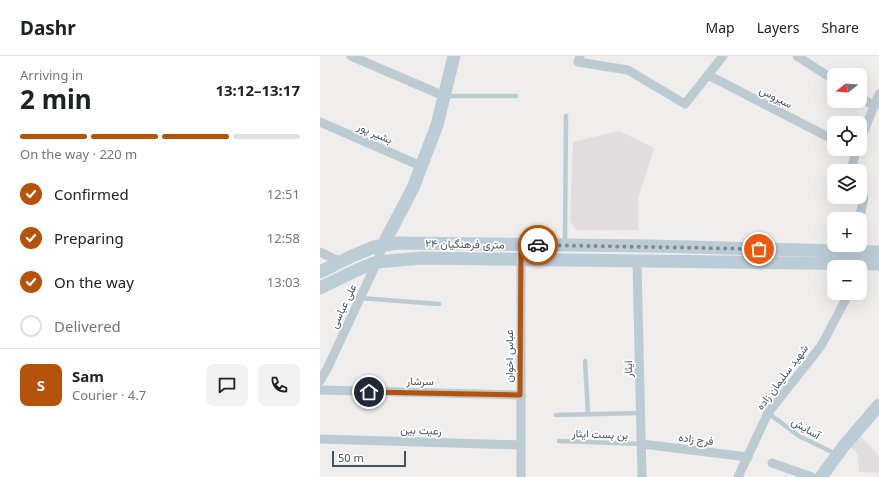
<!DOCTYPE html>
<meta charset="utf-8">
<style>
body{margin:0;font-family:"Noto Sans",Vazirmatn,sans-serif;background:#f2f2f2;color:#202124;height:100vh;display:flex;flex-direction:column;font-size:15px;white-space:nowrap}
*{box-sizing:border-box;margin:0}
p{font-size:13px;color:#757577}
.icon{flex:none;width:22px;height:22px;fill:none;stroke:currentColor;stroke-width:2;stroke-linecap:round;stroke-linejoin:round}
.map{position:relative;flex:1;overflow:hidden}
.panel{display:flex;flex-direction:column;background:#fff;width:320px}
.panel>*{flex:none}
.needle{width:26px;rotate:253deg}
.tools{position:absolute;left:507px;top:12px;display:grid;gap:8px}
.tools a{display:grid;place-items:center;width:40px;height:40px;border-radius:8px;background:#fff;box-shadow:0 4px 16px #0002;font-size:20px}
.scale{position:absolute;left:12px;bottom:10px;width:74px;box-sizing:border-box;padding-left:4px;border:2px solid #44545c;border-top:0;font-size:11px;line-height:14px;white-space:nowrap;color:#44545c;-webkit-text-stroke:3px #fff;paint-order:stroke}
.pin{position:absolute;display:grid;place-items:center;width:34px;height:34px;color:#fff;margin:-17px;border:2px solid #fff;border-radius:50%;box-shadow:0 1px 4px #0007}
.courier{position:absolute;display:grid;place-items:center;width:40px;height:40px;margin:-20px;border:3px solid #b45309;border-radius:50%;background:#fff;color:#222;box-shadow:0 1px 5px #0007}
.head em{font-style:normal;font-weight:700}
.head div{display:flex;flex-direction:column-reverse}
.head{display:flex;align-items:center;justify-content:space-between;height:68px;padding:0 20px}
h1{font-size:26px;font-weight:700;line-height:30px}
.bar{display:grid;grid-template-columns:repeat(4,1fr);gap:6px 4px;align-content:center;height:48px;padding:0 20px}
.bar i{height:5px;border-radius:3px;background:#e0e0e0}
.bar .current{background:#b45309}
.bar p{grid-column:span 4}
.line{display:flex;align-items:center;gap:10px;padding:0 20px;border-top:1px solid #e0e0e0}
.line div{flex:1}
.round{display:grid;place-items:center;flex:none;width:42px;height:42px;border-radius:8px;background:#f2f2f2}
ol{padding:0 20px;list-style:none}
li{display:flex;align-items:center;gap:12px;height:44px}
li p{margin-inline-start:auto}
li .icon{padding:4px;border-radius:50%;background:#b45309;color:#fff;stroke-width:4}
li:last-child{color:#757577}
li i{width:22px;height:22px;border:2px solid #e0e0e0;border-radius:50%}
header{display:flex;align-items:center;gap:24px;box-sizing:border-box;height:56px;padding:0 20px;background:#fff;border-bottom:1px solid #e0e0e0}
header strong{font-size:19px}
nav{display:flex;gap:22px;margin-inline-start:auto;font-size:14px}
main{display:flex;flex:1;min-height:0}
.map>svg:first-child{display:block}
.education{fill:#e1dee0}
.lines{fill:none;stroke-linecap:round;stroke-linejoin:round}
.service{stroke:#bccad1;stroke-width:4.5}
.minor{stroke:#bccad1;stroke-width:9}
.secondary{stroke:#bcccd6;stroke-width:13}
.done{stroke:#808a8f;stroke-width:4;stroke-dasharray:0 7.2}
.route{stroke:#b45309;stroke-width:5}
.labels{text-anchor:middle;stroke-width:3.5;stroke-linejoin:round;paint-order:stroke}
.street-label{font-size:11px;fill:#44545c;stroke:#fff}
</style>
<header>
<strong>Dashr</strong>
<nav><a>Map</a><a>Layers</a><a>Share</a></nav>
</header>
<main>
<section class="panel">
<div class="head"><div><h1>2 min</h1><p>Arriving in</p></div><em>13:12–13:17</em></div>
<div class="bar"><i class="current"></i><i class="current"></i><i class="current"></i><i></i><p>On the way · 220 m</p></div>
<ol>
<li><svg class="icon" aria-label="check" viewBox="0 0 24 24"><path d="M5 12l5 5 9-10"/></svg>Confirmed<p>12:51</p></li>
<li><svg class="icon" aria-label="check" viewBox="0 0 24 24"><path d="M5 12l5 5 9-10"/></svg>Preparing<p>12:58</p></li>
<li><svg class="icon" aria-label="check" viewBox="0 0 24 24"><path d="M5 12l5 5 9-10"/></svg>On the way<p>13:03</p></li>
<li><i></i>Delivered</li>
</ol>
<div class="line" style="height:72px"><b class="round" style="background:#b45309;color:#fff">S</b><div><b>Sam</b><p>Courier · 4.7</p></div><a class="round"><svg class="icon" aria-label="chat" viewBox="0 0 24 24"><path d="M4 5h16v11H9l-5 4z"/></svg></a><a class="round"><svg class="icon" aria-label="phone" viewBox="0 0 24 24"><path d="M5 4h4l2 5-3 2q2 4 5 5l2-3 5 2v4C11 20 4 13 5 4z"/></svg></a></div>
</section>
<div class="map">
<svg width="559" height="421" viewBox="0 0 559 421">
<rect width="100%" height="100%" fill="#f0eded"/>
<g class="education">
<polygon points="299,75 334,92 318,143 318,174 256,174 250,165 253,86"/>
<polygon points="540,380 559,400 559,417 539,416 538,399 531,391"/>
</g>
<g class="lines">
<g class="service">
<polyline points="126,40 196,40"/>
<polyline points="245,187 246,60"/>
<polyline points="40,242 119,248"/>
<polyline points="265,305 268,358"/>
<polyline points="448,357 479,380 516,398"/>
<polyline points="236,359 321,357"/>
<polyline points="239,385 322,388"/>
</g>
<g class="minor">
<polyline points="31,0 124,40"/>
<polyline points="260,0 258,6 308,14 365,48 403,0"/>
<polyline points="477,0 514,24"/>
<polyline points="388,19 514,84"/>
<polyline points="540,41 554,50"/>
<polyline points="0,66 101,110"/>
<polyline points="540,85 559,38"/>
<polyline points="534,115 532,110 537,93"/>
<polyline points="539,163 544,142 540,132"/>
<polyline points="0,196 21,206"/>
<polyline points="317,205 322,421"/>
<polyline points="0,325 7,313 57,206 63,189"/>
<polyline points="0,334 201,339"/>
<polyline points="0,383 201,389"/>
<polyline points="322,388 428,401"/>
<polyline points="452,407 492,421"/>
<polyline points="201,421 201,204"/>
<polyline points="418,421 448,357 501,290 529,237"/>
</g>
<g class="secondary">
<polyline points="63,189 93,132 117,69 134,0"/>
<polyline points="0,216 32,200 54,191 77,187 329,190 559,196"/>
<polyline points="0,232 37,214 57,206 102,202 559,208"/>
<polyline points="501,421 523,391 559,349"/>
</g>
</g>
<g class="lines">
<polyline class="done" points="218,189 439,193"/>
<polyline class="route" points="49,336 200,339 201,188 218,189"/>
</g>
<g class="labels">
<g class="street-label">
<text transform="translate(456 41) rotate(27)" y="4">سیروس</text>
<text transform="translate(55 77) rotate(24)" y="4">بشیر پور</text>
<text transform="translate(145 188) rotate(1)" y="4">۲۴ متری فرهنگیان</text>
<text transform="translate(23 250) rotate(-65)" y="4">علی عباسی</text>
<text transform="translate(189 300) rotate(-90)" y="4">عباس اخوان</text>
<text transform="translate(308 313) rotate(-91)" y="4">ایثار</text>
<text transform="translate(462 321) rotate(-53)" y="4">شهید سلیمان زاده</text>
<text transform="translate(100 325) rotate(1)" y="4">سرشار</text>
<text transform="translate(486 372) rotate(31)" y="4">آسایش</text>
<text transform="translate(101 374) rotate(2)" y="4">رعیت بین</text>
<text transform="translate(280 378) rotate(2)" y="4">بن بست ایثار</text>
<text transform="translate(376 383) rotate(7)" y="4">فرج زاده</text>
</g>
</g>
</svg>
<div class="tools">
<a><svg class="needle" viewBox="-14 -14 28 28"><path d="M0-13l5 13h-10z" fill="#e53935"/><path d="M0 13l5-13h-10z" fill="#757577"/></svg></a>
<a><svg class="icon" aria-label="locate" viewBox="0 0 24 24"><circle cx="12" cy="12" r="6"/><path d="M12 2v4M12 18v4M2 12h4M18 12h4"/></svg></a>
<a><svg class="icon" aria-label="layers" viewBox="0 0 24 24"><path d="M12 4l9 5-9 5-9-5zM3 14l9 5 9-5"/></svg></a>
<a>+</a>
<a>−</a>
</div>
<div class="scale">50 m</div>
<div class="pin" style="left:439px;top:193px;background:#ea580c"><svg class="icon" aria-label="bag" viewBox="0 0 24 24"><path d="M5 8h14l-1 12H6zM9 8a3 3 0 0 1 6 0"/></svg></div>
<div class="pin" style="left:49px;top:336px;background:#1f2937"><svg class="icon" aria-label="home" viewBox="0 0 24 24"><path d="M3 11l9-7 9 7M6 9v11h12V9"/></svg></div>
<div class="courier" style="left:218px;top:189px"><svg class="icon" aria-label="car" viewBox="0 0 24 24"><path d="M5 17H2v-5l4-1 3-4h7l3 4 3 1v5h-3M9 17h6M6 11h13"/><circle cx="7" cy="17" r="2"/><circle cx="17" cy="17" r="2"/></svg></div>
</div>
</main>
